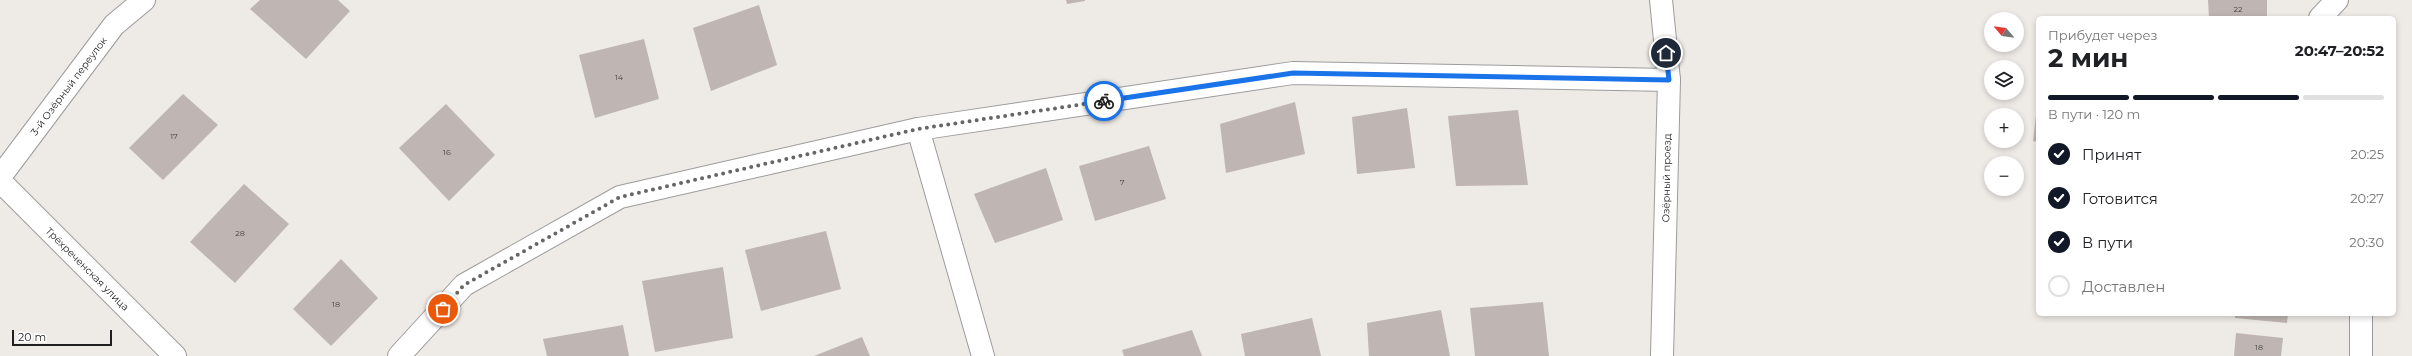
<!DOCTYPE html>
<html lang="ru">
<meta charset="utf-8">
<style>
body{margin:0;font-family:Montserrat,sans-serif;background:#f2f2f2;color:#202124;height:100vh;display:flex;flex-direction:column;font-size:15px;white-space:nowrap}
*{box-sizing:border-box;margin:0}
p{font-size:13px;color:#757577}
.icon{flex:none;width:22px;height:22px;fill:none;stroke:currentColor;stroke-width:2;stroke-linecap:round;stroke-linejoin:round}
.map{position:relative;flex:1;overflow:hidden}
.side{position:absolute;left:2036px;top:16px;width:360px;height:300px;display:flex;flex-direction:column;background:#fff;border-radius:6px;box-shadow:0 2px 6px #0003}
.side>*{flex:none}
.needle{width:26px;rotate:299deg}
.fabs{position:absolute;left:1984px;top:12px;display:grid;gap:8px}
.fabs a{display:grid;place-items:center;width:40px;height:40px;border-radius:50%;background:#fff;box-shadow:0 2px 6px #0003;font-size:20px}
.scale{position:absolute;left:12px;bottom:10px;width:100px;box-sizing:border-box;padding-left:4px;border:2px solid #1f1f1f;border-top:0;font-size:11px;line-height:14px;white-space:nowrap;color:#1f1f1f;-webkit-text-stroke:3px #fff;paint-order:stroke}
.pin{position:absolute;display:grid;place-items:center;width:34px;height:34px;color:#fff;margin:-17px;border:2px solid #fff;border-radius:50%;box-shadow:0 1px 4px #0007}
.courier{position:absolute;display:grid;place-items:center;width:40px;height:40px;margin:-20px;border:3px solid #1a73e8;border-radius:50%;background:#fff;color:#222;box-shadow:0 1px 5px #0007}
.summary em{font-style:normal;font-weight:700}
.summary div{display:flex;flex-direction:column-reverse}
.summary{display:flex;align-items:center;justify-content:space-between;height:68px;padding:0 12px}
h1{font-size:26px;font-weight:700;line-height:30px}
.bar{display:grid;grid-template-columns:repeat(4,1fr);gap:6px 4px;align-content:center;height:48px;padding:0 12px}
.bar i{height:5px;border-radius:3px;background:#e0e0e0}
.bar .active{background:#111827}
.bar p{grid-column:span 4}
ol{padding:0 12px;list-style:none}
li{display:flex;align-items:center;gap:12px;height:44px}
li p{margin-inline-start:auto}
li .icon{padding:4px;border-radius:50%;background:#111827;color:#fff;stroke-width:4}
li:last-child{color:#757577}
li i{width:22px;height:22px;border:2px solid #e0e0e0;border-radius:50%}
.map>svg:first-child{display:block}
.building{fill:#bfb5b3}
.lines{fill:none;stroke-linecap:round;stroke-linejoin:round}
.minor-casing{stroke:#9c9c9c;stroke-width:24}
.minor{stroke:#fff;stroke-width:22}
.done{stroke:#676665;stroke-width:4;stroke-dasharray:0 7.2}
.route{stroke:#1a73e8;stroke-width:5}
.labels{text-anchor:middle;stroke-width:4;stroke-linejoin:round;paint-order:stroke}
.number-label{font-size:8px;fill:#474444}
.street-label{font-size:10px;fill:#1f1f1f;stroke:#fff}
</style>
<div class="map">
<svg width="2412" height="356" viewBox="0 0 2412 356">
<rect width="100%" height="100%" fill="#eeeae6"/>
<g class="building">
<polygon points="260,0 338,0 350,11 306,59 250,9"/>
<polygon points="1066,0 1085,0 1085,1 1067,4"/>
<polygon points="2208,0 2267,0 2267,18 2209,18"/>
<polygon points="759,5 777,65 711,91 693,28"/>
<polygon points="644,39 659,99 595,118 579,55"/>
<polygon points="183,94 218,125 163,180 129,148"/>
<polygon points="1295,102 1305,154 1226,173 1220,124"/>
<polygon points="446,104 495,155 449,201 399,148"/>
<polygon points="2037,107 2038,107 2038,142 2033,141"/>
<polygon points="1407,108 1415,168 1357,174 1352,117"/>
<polygon points="1518,110 1528,185 1456,186 1448,116"/>
<polygon points="1149,146 1166,199 1095,221 1079,166"/>
<polygon points="1046,168 1063,220 995,243 974,194"/>
<polygon points="244,184 289,224 235,283 190,242"/>
<polygon points="826,231 841,289 761,311 745,250"/>
<polygon points="341,259 378,298 331,346 293,309"/>
<polygon points="723,267 733,338 655,352 642,281"/>
<polygon points="1543,302 1549,356 1475,356 1470,308"/>
<polygon points="1441,310 1450,356 1369,356 1367,323"/>
<polygon points="2235,314 2288,314 2287,323 2235,318"/>
<polygon points="1312,318 1321,356 1245,356 1241,334"/>
<polygon points="623,325 629,356 547,356 543,339"/>
<polygon points="1192,330 1202,356 1124,356 1122,350"/>
<polygon points="2236,333 2283,338 2281,356 2234,356"/>
<polygon points="862,337 870,356 814,356"/>
</g>
<g class="lines">
<g class="minor-casing">
<g id="minor">
<polyline points="1661,0 1669,80 1662,356"/>
<polyline points="2320,18 2337,0"/>
<polyline points="918,129 983,356"/>
<path id="s1" d="M0,177L114,25L144,0"/>
<path id="s2" d="M0,181L175,356"/>
<polyline points="399,356 464,285 620,197 918,129 1293,73 1669,80"/>
<polyline points="2361,356 2361,314"/>
</g>
</g>
<use href="#minor" class="minor"/>
</g>
<g class="lines">
<polyline class="done" points="443,309 464,285 620,197 918,129 1104,101"/>
<polyline class="route" points="1104,101 1293,73 1669,80 1666,53"/>
</g>
<g class="labels">
<g class="number-label">
<text x="2238" y="12">22</text>
<text x="619" y="80">14</text>
<text x="174" y="139">17</text>
<text x="447" y="155">16</text>
<text x="1122" y="185">7</text>
<text x="240" y="236">28</text>
<text x="336" y="307">18</text>
<text x="2259" y="350">18</text>
</g>
<g class="street-label">
<text dy="4" stroke="none"><textPath href="#s1" startOffset="114">3-й Озёрный переулок</textPath></text>
<text transform="translate(1666 178) rotate(-89)" y="4">Озёрный проезд</text>
<text dy="4" stroke="none"><textPath href="#s2" startOffset="124">Трёхреченская улица</textPath></text>
</g>
</g>
</svg>
<div class="fabs">
<a><svg class="needle" viewBox="-14 -14 28 28"><path d="M0-13l5 13h-10z" fill="#e53935"/><path d="M0 13l5-13h-10z" fill="#757577"/></svg></a>
<a><svg class="icon" aria-label="layers" viewBox="0 0 24 24"><path d="M12 4l9 5-9 5-9-5zM3 14l9 5 9-5"/></svg></a>
<a>+</a>
<a>−</a>
</div>
<div class="scale">20 m</div>
<div class="pin" style="left:443px;top:309px;background:#ea580c"><svg class="icon" aria-label="bag" viewBox="0 0 24 24"><path d="M5 8h14l-1 12H6zM9 8a3 3 0 0 1 6 0"/></svg></div>
<div class="pin" style="left:1666px;top:53px;background:#1f2937"><svg class="icon" aria-label="home" viewBox="0 0 24 24"><path d="M3 11l9-7 9 7M6 9v11h12V9"/></svg></div>
<div class="courier" style="left:1104px;top:101px"><svg class="icon" aria-label="bike" viewBox="0 0 24 24"><circle cx="6" cy="16" r="4"/><circle cx="18" cy="16" r="4"/><path d="M6 16l4-8h5l3 8M10 8l3 8H6M13 5h3"/></svg></div>
<section class="side">
<div class="summary"><div><h1>2 мин</h1><p>Прибудет через</p></div><em>20:47–20:52</em></div>
<div class="bar"><i class="active"></i><i class="active"></i><i class="active"></i><i></i><p>В пути · 120 m</p></div>
<ol>
<li><svg class="icon" aria-label="check" viewBox="0 0 24 24"><path d="M5 12l5 5 9-10"/></svg>Принят<p>20:25</p></li>
<li><svg class="icon" aria-label="check" viewBox="0 0 24 24"><path d="M5 12l5 5 9-10"/></svg>Готовится<p>20:27</p></li>
<li><svg class="icon" aria-label="check" viewBox="0 0 24 24"><path d="M5 12l5 5 9-10"/></svg>В пути<p>20:30</p></li>
<li><i></i>Доставлен</li>
</ol>
</section>
</div>
